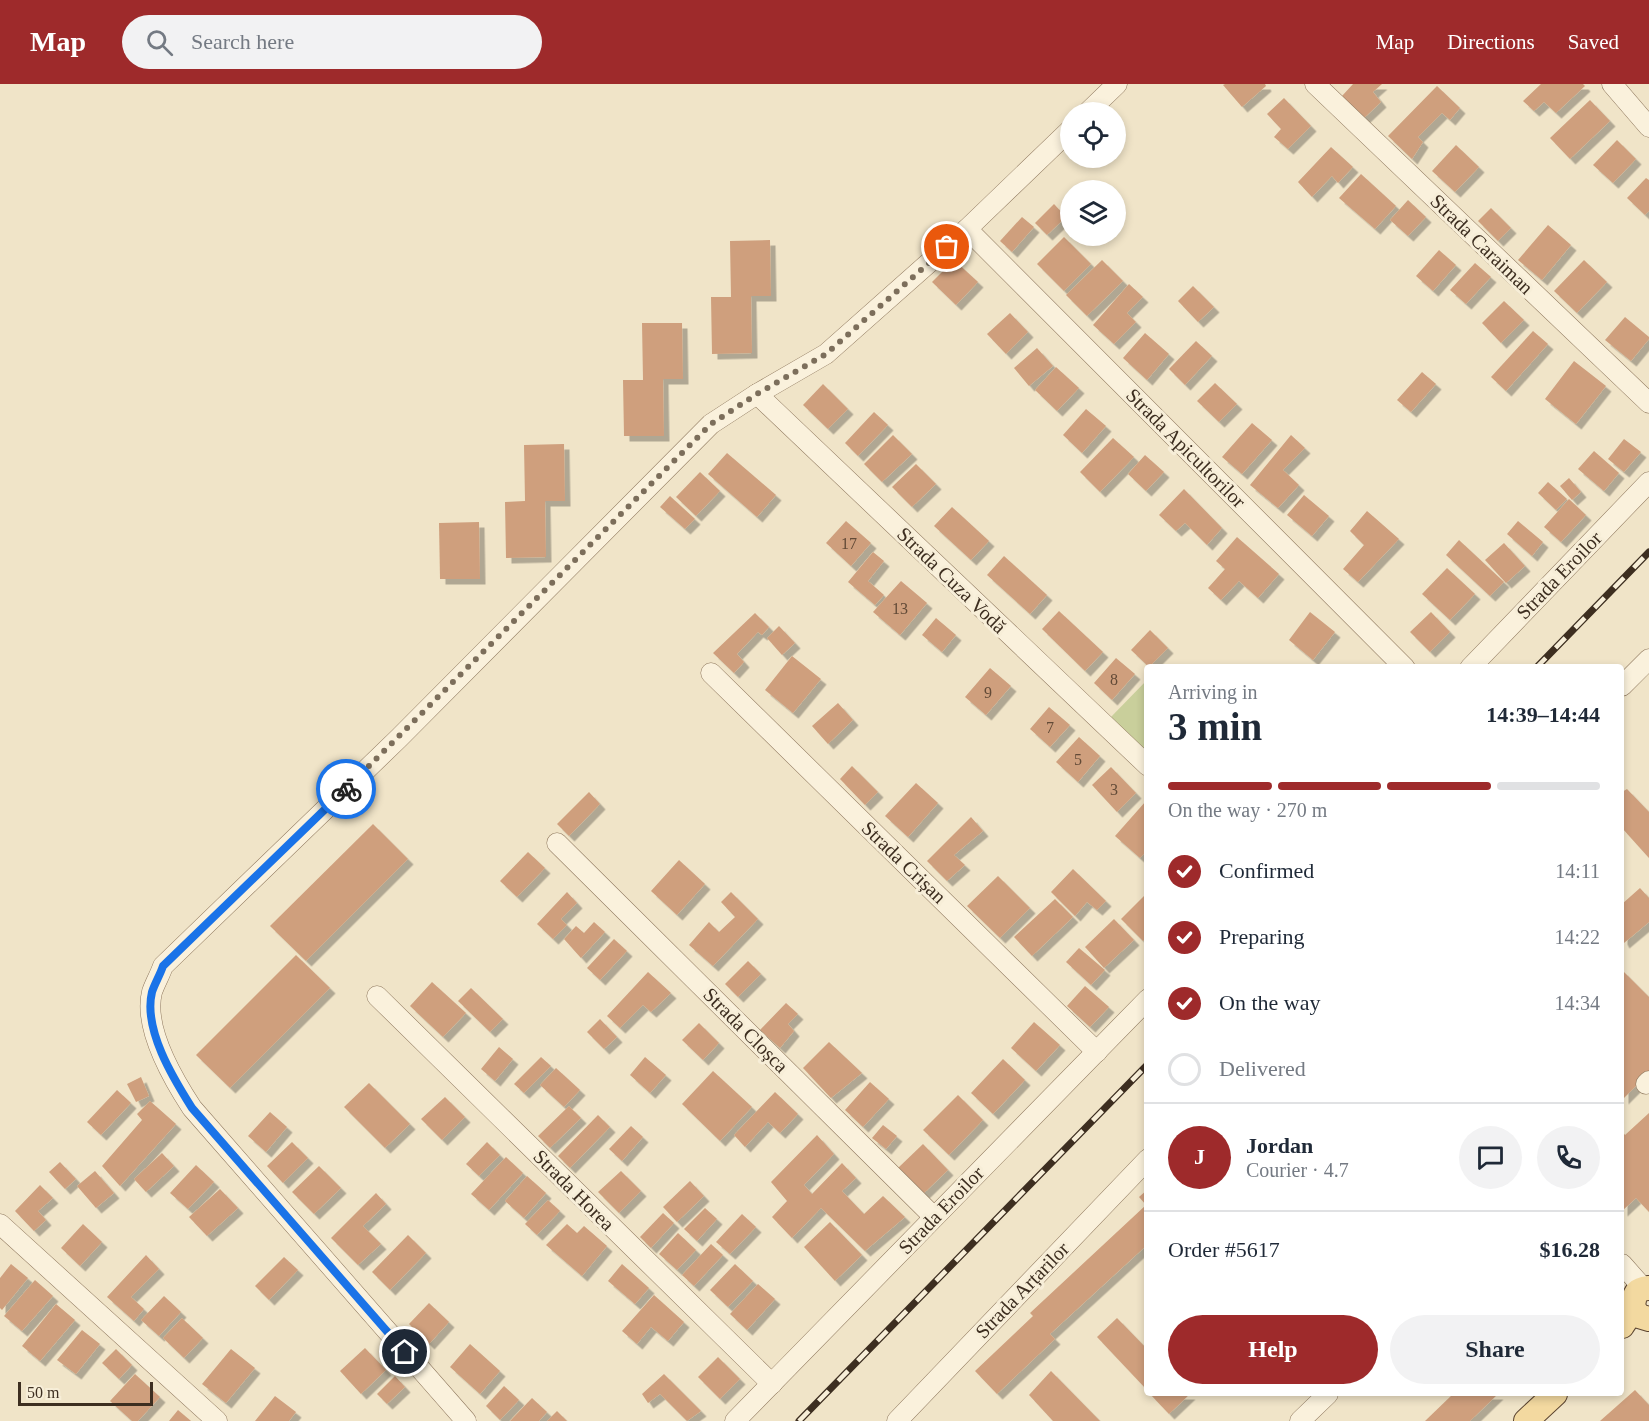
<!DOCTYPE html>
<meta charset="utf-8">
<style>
body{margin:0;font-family:Georgia,serif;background:#f2f2f3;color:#1f2937;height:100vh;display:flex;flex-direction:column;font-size:22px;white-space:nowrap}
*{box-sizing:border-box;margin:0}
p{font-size:20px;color:#747a83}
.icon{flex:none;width:33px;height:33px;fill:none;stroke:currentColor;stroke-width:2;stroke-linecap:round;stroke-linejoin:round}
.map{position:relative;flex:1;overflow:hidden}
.panel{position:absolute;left:1144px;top:580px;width:480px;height:732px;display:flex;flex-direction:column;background:#fff;border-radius:6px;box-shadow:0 3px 9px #0003}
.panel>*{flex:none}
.fabs{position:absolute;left:1060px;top:18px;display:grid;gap:12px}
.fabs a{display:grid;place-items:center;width:66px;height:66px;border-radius:50%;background:#fff;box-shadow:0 3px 9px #0003;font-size:30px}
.scale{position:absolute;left:18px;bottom:15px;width:135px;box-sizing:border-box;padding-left:6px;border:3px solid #3d2e20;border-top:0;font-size:16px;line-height:21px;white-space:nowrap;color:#3d2e20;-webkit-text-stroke:4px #f7eed8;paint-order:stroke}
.pin{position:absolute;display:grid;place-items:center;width:51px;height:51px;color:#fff;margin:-26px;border:3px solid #fff;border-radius:50%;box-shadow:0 2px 6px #0007}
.courier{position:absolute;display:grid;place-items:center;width:60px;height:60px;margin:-30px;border:4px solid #1a73e8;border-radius:50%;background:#fff;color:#222;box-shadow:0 2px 8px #0007}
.summary em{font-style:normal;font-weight:700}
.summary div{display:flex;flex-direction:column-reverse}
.summary{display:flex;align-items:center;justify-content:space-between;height:102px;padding:0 24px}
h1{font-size:39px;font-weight:700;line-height:45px}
.bar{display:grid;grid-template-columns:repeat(4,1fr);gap:9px 6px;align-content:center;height:72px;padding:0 24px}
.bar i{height:8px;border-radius:4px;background:#e0e1e3}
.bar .active{background:#9e2a2b}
.bar p{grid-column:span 4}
.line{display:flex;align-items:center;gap:15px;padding:0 24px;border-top:2px solid #e0e1e3}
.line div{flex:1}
.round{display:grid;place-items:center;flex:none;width:63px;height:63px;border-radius:32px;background:#f2f2f3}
ol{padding:0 24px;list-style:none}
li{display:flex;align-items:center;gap:18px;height:66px}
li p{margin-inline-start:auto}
li .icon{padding:6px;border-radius:50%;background:#9e2a2b;color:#fff;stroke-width:4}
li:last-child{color:#747a83}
li i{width:33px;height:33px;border:3px solid #e0e1e3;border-radius:50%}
.button{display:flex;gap:12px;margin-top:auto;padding:12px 24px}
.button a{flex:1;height:69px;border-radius:36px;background:#9e2a2b;color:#fff;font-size:24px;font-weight:700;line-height:69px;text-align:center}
.button a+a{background:#f2f2f3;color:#1f2937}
header{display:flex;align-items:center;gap:36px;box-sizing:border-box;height:84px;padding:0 30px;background:#9e2a2b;color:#fff}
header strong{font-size:28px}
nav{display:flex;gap:33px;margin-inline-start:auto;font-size:21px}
.search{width:420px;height:54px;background:#f2f2f3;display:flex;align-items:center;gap:15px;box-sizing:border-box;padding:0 21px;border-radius:33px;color:#747a83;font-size:22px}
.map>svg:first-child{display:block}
.green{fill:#c9cf9b}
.building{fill:#cf9f7d;filter:url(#shadow)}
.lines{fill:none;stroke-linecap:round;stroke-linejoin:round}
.minor-casing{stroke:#8d765c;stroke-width:21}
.major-casing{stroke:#5b4430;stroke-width:26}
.minor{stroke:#faf1dc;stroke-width:20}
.major{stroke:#f3d9a0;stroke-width:24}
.rail-casing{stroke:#3d2e20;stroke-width:7}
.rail{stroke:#f7eed8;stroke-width:4.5;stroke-dasharray:14;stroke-linecap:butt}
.done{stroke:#7c6e5b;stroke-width:6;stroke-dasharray:0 10.8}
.route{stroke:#1a73e8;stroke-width:8}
.labels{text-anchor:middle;stroke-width:6;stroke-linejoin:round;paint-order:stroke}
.number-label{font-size:16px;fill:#624a37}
.street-label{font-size:20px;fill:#3d2e20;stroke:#f7eed8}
</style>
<header>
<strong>Map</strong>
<div class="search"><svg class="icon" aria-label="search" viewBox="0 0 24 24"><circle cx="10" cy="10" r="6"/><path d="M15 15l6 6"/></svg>Search here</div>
<nav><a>Map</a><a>Directions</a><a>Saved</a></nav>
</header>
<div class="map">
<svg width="1649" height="1337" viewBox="0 0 1649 1337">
<defs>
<filter id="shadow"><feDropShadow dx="5.5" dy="5.5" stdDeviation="0" flood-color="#0004"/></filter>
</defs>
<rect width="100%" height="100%" fill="#f0e4c8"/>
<polygon class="green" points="1147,596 1147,670 1110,634"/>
<g class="building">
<polygon points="1225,0 1265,0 1266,2 1242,23 1223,1"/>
<polygon points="1353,0 1382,0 1373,8 1381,18 1364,34 1342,12"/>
<polygon points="1541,0 1583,0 1585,2 1556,29 1544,18 1534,27 1523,17"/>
<polygon points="1437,2 1460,24 1450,36 1442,29 1418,53 1423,58 1412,75 1388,52"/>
<polygon points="1284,14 1311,42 1288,65 1274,53 1281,45 1267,30"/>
<polygon points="1590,16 1610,37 1570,75 1550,54"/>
<polygon points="1617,56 1636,75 1613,99 1593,81"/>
<polygon points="1456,61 1479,83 1455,108 1432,87"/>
<polygon points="1331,63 1353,83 1338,99 1332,92 1312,113 1298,98"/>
<polygon points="1361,90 1396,122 1375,145 1339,114"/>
<polygon points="1646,94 1649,96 1649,127 1645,131 1627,114"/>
<polygon points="1408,116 1426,133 1408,152 1390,136"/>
<polygon points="1054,120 1066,133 1047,151 1035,139"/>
<polygon points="1491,124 1511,144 1498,157 1478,137"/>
<polygon points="1022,133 1034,143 1012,168 1000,157"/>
<polygon points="1548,141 1571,161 1542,196 1518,176"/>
<polygon points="1064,153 1091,180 1064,207 1037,180"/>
<polygon points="770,156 771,212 751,212 752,269 712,270 711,213 731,213 730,157"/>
<polygon points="1439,166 1456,181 1433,207 1416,192"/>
<polygon points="954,176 978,198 956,221 932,198"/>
<polygon points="1102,176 1123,197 1087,232 1066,211"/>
<polygon points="1584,176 1607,198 1577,229 1554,207"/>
<polygon points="1475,179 1491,193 1466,220 1450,206"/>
<polygon points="1129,200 1143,213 1127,229 1136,238 1114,260 1093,241"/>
<polygon points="1193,202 1214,223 1198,238 1178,217"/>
<polygon points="1504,217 1524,236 1501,259 1482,239"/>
<polygon points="1010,229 1028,248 1006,270 987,250"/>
<polygon points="1625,233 1649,253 1649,255 1631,277 1605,256"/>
<polygon points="642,239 682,239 683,295 663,295 664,352 624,352 623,296 643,296"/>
<polygon points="1533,247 1548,260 1506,307 1491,293"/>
<polygon points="1145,249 1169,270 1147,296 1123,274"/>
<polygon points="1196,257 1212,272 1185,301 1169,285"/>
<polygon points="1037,264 1053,282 1029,302 1014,284"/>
<polygon points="1574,277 1606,302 1576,340 1545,315"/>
<polygon points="1056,283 1079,304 1057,327 1035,306"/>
<polygon points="1422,288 1436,300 1411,328 1397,316"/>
<polygon points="1215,299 1237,320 1219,338 1197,317"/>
<polygon points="823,300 848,325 828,345 803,321"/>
<polygon points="1086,325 1106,342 1082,369 1063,351"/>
<polygon points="874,328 888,341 858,372 845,359"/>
<polygon points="1252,339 1272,356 1242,390 1222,373"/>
<polygon points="893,351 912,370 882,398 864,380"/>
<polygon points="1291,351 1305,364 1283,386 1299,401 1278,424 1250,401"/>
<polygon points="1113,354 1134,373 1100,408 1080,388"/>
<polygon points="1624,355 1641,368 1624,388 1608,375"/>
<polygon points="564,360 565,417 545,417 546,473 506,474 505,418 525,417 524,361"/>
<polygon points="1594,367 1619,389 1604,407 1578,385"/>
<polygon points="727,369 776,411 757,433 708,390"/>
<polygon points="1145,371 1164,388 1146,407 1128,390"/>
<polygon points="916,380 936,400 912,423 892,403"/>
<polygon points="700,388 720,407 696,432 676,413"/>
<polygon points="1569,394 1581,408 1572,416 1560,402"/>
<polygon points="1548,398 1567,415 1556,426 1538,409"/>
<polygon points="1184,405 1222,444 1207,461 1185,439 1176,447 1159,431"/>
<polygon points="1304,411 1329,432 1312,452 1287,431"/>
<polygon points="670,412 695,435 685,445 660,423"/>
<polygon points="1569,415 1586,431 1561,458 1544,443"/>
<polygon points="952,423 989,457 971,476 934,442"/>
<polygon points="1367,427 1399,455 1358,498 1343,485 1364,461 1350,447"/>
<polygon points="846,437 871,459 851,482 826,459"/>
<polygon points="1518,437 1543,458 1532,472 1507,450"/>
<polygon points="479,438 480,495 440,495 439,439"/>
<polygon points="1237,453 1279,490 1258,514 1239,497 1221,516 1208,504 1225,485 1216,477"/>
<polygon points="1459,456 1504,498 1490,512 1446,471"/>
<polygon points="1504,459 1525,482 1506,499 1485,476"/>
<polygon points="873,468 884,477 868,497 884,511 875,521 848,498"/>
<polygon points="1004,472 1047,511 1030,530 987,491"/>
<polygon points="1447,484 1475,510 1450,536 1422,510"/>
<polygon points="901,497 927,519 900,551 873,528"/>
<polygon points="1059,527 1103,568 1085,587 1042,545"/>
<polygon points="1310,528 1335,548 1313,576 1289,556"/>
<polygon points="1431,528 1450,548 1430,568 1410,548"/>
<polygon points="755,529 769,543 762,551 758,548 737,570 744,578 734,589 713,569"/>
<polygon points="936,534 956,551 942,568 922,551"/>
<polygon points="779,542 795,559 782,571 767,554"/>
<polygon points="1150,546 1168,564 1149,583 1131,566"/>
<polygon points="792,572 821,595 793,629 765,606"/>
<polygon points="1116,574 1135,590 1112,616 1094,599"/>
<polygon points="990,584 1011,602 986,631 965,613"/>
<polygon points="838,619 853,636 828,660 812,642"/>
<polygon points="1049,623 1070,641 1050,663 1030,645"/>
<polygon points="1079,653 1100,672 1078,698 1056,678"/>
<polygon points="852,682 878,708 865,721 840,695"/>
<polygon points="1111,683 1136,709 1117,728 1092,701"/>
<polygon points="916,699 938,719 908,753 885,732"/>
<polygon points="1627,705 1649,728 1649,774 1622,744 1622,708"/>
<polygon points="589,708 600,720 569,752 557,740"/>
<polygon points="1146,717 1148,766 1140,774 1115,752"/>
<polygon points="971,733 983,747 954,771 965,781 947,797 927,777"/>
<polygon points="373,740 408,775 306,877 270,842"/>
<polygon points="528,768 545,784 517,813 500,797"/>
<polygon points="679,776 705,800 677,831 651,807"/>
<polygon points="1073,785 1106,817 1097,826 1087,818 1075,832 1051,808"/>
<polygon points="998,792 1030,824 1000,854 967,822"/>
<polygon points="1640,804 1649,814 1649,838 1624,859 1622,855 1622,820"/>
<polygon points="567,808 577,819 561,835 567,841 553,855 537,840"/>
<polygon points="731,808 758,835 713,882 689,861 709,838 719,848 735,833 721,818"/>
<polygon points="1148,808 1148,852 1143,857 1121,835"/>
<polygon points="1055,815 1073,833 1032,872 1014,853"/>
<polygon points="1114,835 1134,856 1104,884 1085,863"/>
<polygon points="594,838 605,848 581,874 564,855 576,842 584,849"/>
<polygon points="614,855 627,867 600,896 587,884"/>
<polygon points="1079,864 1105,886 1091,901 1066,878"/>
<polygon points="296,871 330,904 230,1004 196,971"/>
<polygon points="748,877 761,890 738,913 725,900"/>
<polygon points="1622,886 1649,913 1649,989 1623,1015"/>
<polygon points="648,888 671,909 651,928 643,921 620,944 607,932"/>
<polygon points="432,898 466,929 443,953 410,922"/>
<polygon points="1085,902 1109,923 1090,943 1067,922"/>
<polygon points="471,904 503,935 490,948 458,917"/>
<polygon points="786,919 798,930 788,940 794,947 780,964 760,946"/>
<polygon points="600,935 617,953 604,965 587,948"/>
<polygon points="1034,938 1060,961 1036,987 1011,964"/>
<polygon points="699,939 719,959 703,976 682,956"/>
<polygon points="829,958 862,989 831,1014 803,984"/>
<polygon points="499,963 513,975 495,997 481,985"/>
<polygon points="541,973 551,982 524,1009 514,1000"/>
<polygon points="645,973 666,991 650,1009 630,991"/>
<polygon points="1003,975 1025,996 993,1030 971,1009"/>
<polygon points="556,984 580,1006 564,1023 540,1001"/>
<polygon points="713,987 752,1023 720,1057 682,1020"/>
<polygon points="141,993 149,1012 136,1018 127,1000"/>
<polygon points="870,998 889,1015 863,1043 845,1026"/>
<polygon points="369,999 410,1040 385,1064 344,1023"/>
<polygon points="117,1006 131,1019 101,1051 87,1038"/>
<polygon points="775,1008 798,1030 780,1049 768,1038 745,1063 734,1051"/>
<polygon points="958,1011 983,1036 949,1071 923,1046"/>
<polygon points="445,1013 465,1033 442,1056 421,1035"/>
<polygon points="150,1017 176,1040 120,1102 102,1082 142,1036 137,1030"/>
<polygon points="569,1022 581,1034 550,1064 538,1052"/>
<polygon points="270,1028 287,1043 266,1068 248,1052"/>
<polygon points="1649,1029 1649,1128 1636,1114 1622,1127 1622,1047 1625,1051"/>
<polygon points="598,1031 610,1043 570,1084 558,1072"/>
<polygon points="883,1041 897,1052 886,1065 872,1054"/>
<polygon points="631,1042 643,1053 622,1077 609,1065"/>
<polygon points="817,1051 834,1070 804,1101 812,1110 842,1079 856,1094 842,1107 864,1130 883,1112 905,1133 865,1167 821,1124 792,1154 772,1133 787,1117 771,1098"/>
<polygon points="292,1058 308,1074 283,1099 267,1082"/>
<polygon points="487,1058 500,1071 479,1092 466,1080"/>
<polygon points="923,1060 948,1086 923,1110 898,1084"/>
<polygon points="162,1069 174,1082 146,1108 134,1095"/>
<polygon points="506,1073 523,1089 489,1126 471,1110"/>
<polygon points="60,1078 76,1095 65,1105 49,1088"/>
<polygon points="196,1081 214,1098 188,1125 170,1109"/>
<polygon points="319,1082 341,1104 314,1130 292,1108"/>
<polygon points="95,1087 114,1109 96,1124 77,1102"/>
<polygon points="621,1087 641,1107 619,1129 598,1108"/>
<polygon points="527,1092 546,1109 524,1134 505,1117"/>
<polygon points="690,1097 704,1112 677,1138 663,1123"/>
<polygon points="40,1101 53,1114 38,1127 46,1136 34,1147 15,1127"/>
<polygon points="220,1105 238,1124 207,1152 189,1133"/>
<polygon points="1148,1105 1148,1160 1050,1250 1055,1255 997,1310 975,1287 1033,1232 1030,1229 1146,1121 1139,1113"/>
<polygon points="376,1109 386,1120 363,1142 381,1160 358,1181 331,1154"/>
<polygon points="548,1116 560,1127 537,1151 525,1140"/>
<polygon points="705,1124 717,1135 697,1157 684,1145"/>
<polygon points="663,1129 674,1139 651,1164 640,1153"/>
<polygon points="742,1130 756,1143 730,1170 716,1158"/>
<polygon points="830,1138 862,1171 835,1197 804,1163"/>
<polygon points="83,1140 102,1158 80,1182 61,1164"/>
<polygon points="567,1140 577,1149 584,1142 607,1162 582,1192 546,1161"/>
<polygon points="678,1149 696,1166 677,1186 659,1170"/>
<polygon points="408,1151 426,1169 390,1206 372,1188"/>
<polygon points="711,1160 723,1171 694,1202 682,1191"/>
<polygon points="146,1171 159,1185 131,1213 144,1225 134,1237 107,1213"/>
<polygon points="284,1173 298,1186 269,1216 255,1202"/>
<polygon points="11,1180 28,1194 2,1226 0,1224 0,1194"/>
<polygon points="622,1180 649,1204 635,1220 608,1197"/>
<polygon points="735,1180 753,1197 728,1223 710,1206"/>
<polygon points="35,1196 53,1212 22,1247 4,1232"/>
<polygon points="758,1200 775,1215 747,1246 730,1230"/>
<polygon points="654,1211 684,1238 668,1257 651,1243 637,1260 622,1247"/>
<polygon points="164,1212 181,1228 159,1252 141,1236"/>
<polygon points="429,1219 449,1238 429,1260 409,1240"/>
<polygon points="56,1220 75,1236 40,1277 22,1262"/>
<polygon points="182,1234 203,1254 184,1274 163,1254"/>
<polygon points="1117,1234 1148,1266 1148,1307 1097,1253"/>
<polygon points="82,1246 100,1260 76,1290 57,1276"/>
<polygon points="470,1260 500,1287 480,1310 450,1283"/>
<polygon points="365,1264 386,1286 361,1310 340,1287"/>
<polygon points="116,1265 132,1281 119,1295 102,1279"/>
<polygon points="231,1265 255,1284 226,1319 202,1300"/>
<polygon points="718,1273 740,1295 720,1315 698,1293"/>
<polygon points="1051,1287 1100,1337 1053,1337 1029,1311"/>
<polygon points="135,1290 160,1313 138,1337 132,1337 110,1317"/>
<polygon points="664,1290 701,1327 687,1337 660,1310 648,1319 642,1310"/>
<polygon points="395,1292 405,1303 387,1320 377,1310"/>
<polygon points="504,1302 519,1316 500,1336 486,1322"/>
<polygon points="1635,1306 1649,1321 1649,1337 1600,1337"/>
<polygon points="1150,1310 1190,1310 1169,1330"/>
<polygon points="1453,1310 1498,1310 1470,1337 1425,1337"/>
<polygon points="275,1312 296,1328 289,1337 255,1337"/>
<polygon points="532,1314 547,1328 539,1337 510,1337"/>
<polygon points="178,1326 191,1337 169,1337"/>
<polygon points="557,1327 567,1337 547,1337"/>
</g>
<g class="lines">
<g class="minor-casing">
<g id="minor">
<polyline points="1315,0 1649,319"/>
<polyline points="1612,0 1649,43"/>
<polyline points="1088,28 1117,0"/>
<polyline points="967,145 1405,584"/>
<polyline points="757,310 1148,682"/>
<polyline points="1470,584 1649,398"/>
<polyline points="711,589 1097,968"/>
<polyline points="1622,602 1649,575"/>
<polyline points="557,759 934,1133"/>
<polyline points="377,912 772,1300"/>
<polyline points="1646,1000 1649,997"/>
<polyline points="0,1140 217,1337"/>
<polyline points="1622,1180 1644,1205"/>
<path d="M466,1337L192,1024C173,995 143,944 152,908C155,899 160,891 163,882L399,654L711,340L757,310L826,270L967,145L1071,45"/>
<polyline points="735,1337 1148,915"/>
<polyline points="897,1337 1148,1075"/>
<polyline points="1300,1337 1328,1310"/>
</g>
</g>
<g class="major-casing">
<g id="major">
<polyline points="1633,1224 1639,1232 1649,1235"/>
<path d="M1622,1242C1625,1237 1631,1230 1632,1224C1636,1212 1632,1206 1649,1204"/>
<polyline points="1526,1337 1555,1310"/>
</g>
</g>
<use href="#minor" class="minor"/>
<use href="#major" class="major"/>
<g class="rail-casing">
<g id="rail">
<polyline points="1536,584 1649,468"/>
<polyline points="799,1337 1148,980"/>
</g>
</g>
<use href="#rail" class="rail"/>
</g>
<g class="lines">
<polyline class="done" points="346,705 711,340 757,310 826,270 947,163"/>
<path class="route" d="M346,705L163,882C160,891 155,899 152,908C143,945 173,994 192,1024L405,1268"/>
</g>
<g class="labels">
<g class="number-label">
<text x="849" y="465">17</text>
<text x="900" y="530">13</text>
<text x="1114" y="601">8</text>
<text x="988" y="614">9</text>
<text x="1050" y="649">7</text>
<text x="1078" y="681">5</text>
<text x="1114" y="711">3</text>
</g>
<g class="street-label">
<text transform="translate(1482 160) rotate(44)" y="7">Strada Caraiman</text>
<text transform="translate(1186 364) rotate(45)" y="7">Strada Apicultorilor</text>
<text transform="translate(1559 491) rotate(-46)" y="7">Strada Eroilor</text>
<text transform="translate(952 496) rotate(44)" y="7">Strada Cuza Vodă</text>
<text transform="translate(904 778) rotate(44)" y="7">Strada Crișan</text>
<text transform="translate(746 946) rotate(45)" y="7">Strada Cloșca</text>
<text transform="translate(574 1106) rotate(45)" y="7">Strada Horea</text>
<text transform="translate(941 1126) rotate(-46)" y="7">Strada Eroilor</text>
<text transform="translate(1022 1206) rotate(-46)" y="7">Strada Arțarilor</text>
</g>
</g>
</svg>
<div class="fabs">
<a><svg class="icon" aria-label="locate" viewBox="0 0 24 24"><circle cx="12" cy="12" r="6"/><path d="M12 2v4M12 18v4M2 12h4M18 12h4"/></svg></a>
<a><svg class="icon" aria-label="layers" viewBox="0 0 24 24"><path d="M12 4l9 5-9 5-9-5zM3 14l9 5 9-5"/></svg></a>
</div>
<div class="scale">50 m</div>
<div class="pin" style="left:947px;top:163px;background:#ea580c"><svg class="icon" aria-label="bag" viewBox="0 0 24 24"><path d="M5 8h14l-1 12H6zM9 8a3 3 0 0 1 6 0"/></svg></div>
<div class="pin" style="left:405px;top:1268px;background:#1f2937"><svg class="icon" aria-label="home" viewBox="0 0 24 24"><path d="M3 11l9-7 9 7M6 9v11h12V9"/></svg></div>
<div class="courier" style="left:346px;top:705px"><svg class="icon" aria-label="bike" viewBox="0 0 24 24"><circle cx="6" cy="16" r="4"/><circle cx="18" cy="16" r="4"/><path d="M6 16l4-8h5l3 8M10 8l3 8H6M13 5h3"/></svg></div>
<section class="panel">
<div class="summary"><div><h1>3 min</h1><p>Arriving in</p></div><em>14:39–14:44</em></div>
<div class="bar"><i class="active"></i><i class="active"></i><i class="active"></i><i></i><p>On the way · 270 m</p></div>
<ol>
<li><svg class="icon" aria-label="check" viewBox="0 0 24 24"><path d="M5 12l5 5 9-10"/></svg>Confirmed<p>14:11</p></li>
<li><svg class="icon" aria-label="check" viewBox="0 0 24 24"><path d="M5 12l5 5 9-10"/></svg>Preparing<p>14:22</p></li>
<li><svg class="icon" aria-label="check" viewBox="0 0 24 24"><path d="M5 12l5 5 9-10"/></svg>On the way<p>14:34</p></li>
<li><i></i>Delivered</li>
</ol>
<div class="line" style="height:108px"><b class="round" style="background:#9e2a2b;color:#fff">J</b><div><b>Jordan</b><p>Courier · 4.7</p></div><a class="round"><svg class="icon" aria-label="chat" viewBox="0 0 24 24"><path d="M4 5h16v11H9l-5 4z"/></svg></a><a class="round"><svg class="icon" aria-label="phone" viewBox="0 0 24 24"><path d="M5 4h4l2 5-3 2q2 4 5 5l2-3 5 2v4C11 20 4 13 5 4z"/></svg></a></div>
<div class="line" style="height:78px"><div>Order #5617</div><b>$16.28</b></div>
<div class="button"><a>Help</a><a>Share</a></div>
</section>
</div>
